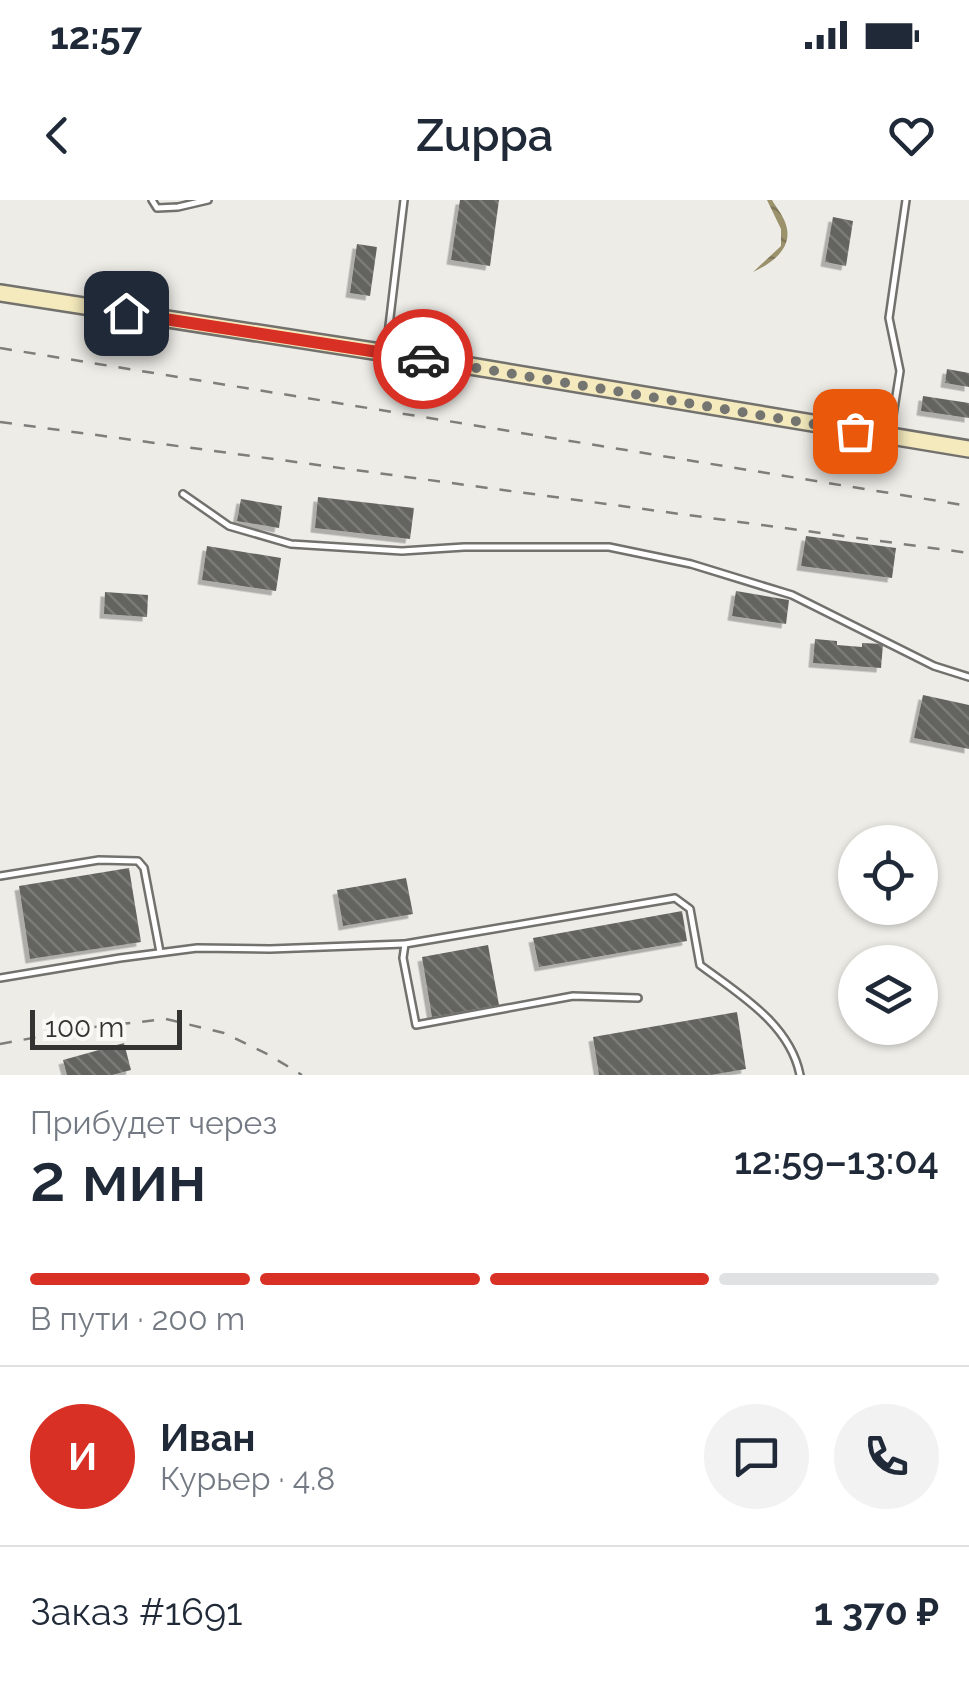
<!DOCTYPE html>
<html lang="ru">
<meta charset="utf-8">
<style>
body{margin:0;font-family:Raleway,sans-serif;background:#f2f2f3;color:#1f2937;height:100vh;display:flex;flex-direction:column;font-size:38px;white-space:nowrap}
*{box-sizing:border-box;margin:0}
p{font-size:32px;color:#747a83}
.icon{flex:none;width:55px;height:55px;fill:none;stroke:currentColor;stroke-width:2;stroke-linecap:round;stroke-linejoin:round}
.map{position:relative;height:875px;overflow:hidden}
.sheet{display:flex;flex-direction:column;background:#fff;flex:1}
.sheet>*{flex:none}
.buttons{position:absolute;left:838px;top:625px;display:grid;gap:20px}
.buttons a{display:grid;place-items:center;width:100px;height:100px;border-radius:50%;background:#fff;box-shadow:0 2px 8px #0004;font-size:50px}
.scale{position:absolute;left:30px;bottom:25px;width:152px;box-sizing:border-box;padding-left:10px;border:5px solid #333331;border-top:0;font-size:28px;line-height:35px;white-space:nowrap;color:#333331;-webkit-text-stroke:8px #faf9f5;paint-order:stroke}
.pin{position:absolute;display:grid;place-items:center;width:85px;height:85px;color:#fff;margin:-42px;border-radius:20px;box-shadow:0 5px 15px #0006}
.courier{position:absolute;display:grid;place-items:center;width:100px;height:100px;margin:-50px;border:8px solid #d93025;border-radius:50%;background:#fff;color:#222;box-shadow:0 2px 12px #0007}
.overview em{font-style:normal;font-weight:600}
.overview div{display:flex;flex-direction:column-reverse}
.overview{display:flex;align-items:center;justify-content:space-between;height:170px;padding:0 30px}
h1{font-size:65px;font-weight:600;line-height:75px}
.bar{display:grid;grid-template-columns:repeat(4,1fr);gap:15px 10px;align-content:center;height:120px;padding:0 30px}
.bar i{height:12px;border-radius:8px;background:#e0e1e3}
.bar .active{background:#d93025}
.bar p{grid-column:span 4}
.line{display:flex;align-items:center;gap:25px;padding:0 30px;border-top:2px solid #e0e1e3}
.line div{flex:1}
.round{display:grid;place-items:center;flex:none;width:105px;height:105px;border-radius:52px;background:#f2f2f3}
.status{display:flex;justify-content:space-between;align-items:center;height:70px;padding:0 50px;background:#fff;direction:ltr}
.status svg{height:28px;fill:currentColor}
header{display:flex;justify-content:space-between;align-items:center;height:130px;padding:0 30px;background:#fff;font-size:45px;font-weight:600}
.map>svg:first-child{display:block}
.water{fill:url(#water-waves)}
.building{fill:url(#building-back-hatch);filter:url(#shadow)}
.lines{fill:none;stroke-linecap:round;stroke-linejoin:round}
.service-casing{stroke:#72716d;stroke-width:10}
.secondary-casing{stroke:#72716d;stroke-width:20}
.service{stroke:#fff;stroke-width:5}
.secondary{stroke:#f4eabd;stroke-width:15}
.rail{stroke:#7e7e7b;stroke-width:2.5;stroke-dasharray:12 12;stroke-linecap:butt}
.done{stroke:#747471;stroke-width:10;stroke-dasharray:0 18}
.route{stroke:#d93025;stroke-width:12}
</style>
<div class="status"><b>12:57</b><svg viewBox="0 0 49 12"><path d="M0 12V9h3v3zM5 12V6h3v6zM10 12V3h3v9zM15 12V0h3v12zM26 1h20v11H26zM47 4h2v5h-2z"/></svg></div>
<header><svg class="icon" aria-label="back" viewBox="0 0 24 24"><path d="M15 5l-7 7 7 7"/></svg>Zuppa<svg class="icon" aria-label="heart" viewBox="0 0 24 24"><path d="M12 20l-8-8c-3-5 5-10 8-4 3-6 11-1 8 4z"/></svg></header>
<div class="map">
<svg width="969" height="875" viewBox="0 0 969 875">
<defs>
<pattern id="water-waves" width="16" height="10" patternUnits="userSpaceOnUse" patternTransform="scale(2.5)"><rect width="16" height="10" fill="#9b916b"/><path d="M0 5q4-4 8 0t8 0" fill="none" stroke="#7f7759"/></pattern>
<pattern id="building-back-hatch" width="6" height="6" patternUnits="userSpaceOnUse" patternTransform="scale(2.5)"><rect width="6" height="6" fill="#64635f"/><path d="M-1 5l2 2M0 0l6 6M5-1l2 2" fill="none" stroke="#7c7b78"/></pattern>
<filter id="shadow"><feDropShadow dx="-4.5" dy="4.5" stdDeviation="0" flood-color="#0004"/></filter>
</defs>
<rect width="100%" height="100%" fill="#edece7"/>
<path class="water" d="M767,0H772C776,7 782,14 785,22C795,47 773,63 753,72L781,46V29Z"/>
<g class="building">
<polygon points="460,0 499,0 490,66 451,60"/>
<polygon points="833,17 853,21 846,66 825,62"/>
<polygon points="357,44 377,47 370,96 350,93"/>
<polygon points="947,169 969,173 969,187 945,183"/>
<polygon points="923,196 969,203 969,218 921,211"/>
<polygon points="318,297 414,308 410,339 315,328"/>
<polygon points="241,299 282,306 279,328 237,321"/>
<polygon points="806,336 896,348 892,378 801,366"/>
<polygon points="207,346 281,358 276,391 202,380"/>
<polygon points="736,391 789,400 786,424 732,416"/>
<polygon points="105,392 148,395 147,417 104,414"/>
<polygon points="815,439 837,441 837,445 862,447 862,443 883,444 881,468 813,463"/>
<polygon points="923,495 969,505 969,549 914,538"/>
<polygon points="129,668 141,742 30,759 19,686"/>
<polygon points="406,678 413,714 343,726 337,690"/>
<polygon points="682,711 687,741 539,767 533,738"/>
<polygon points="488,745 499,805 432,817 422,757"/>
<polygon points="737,812 746,869 711,875 599,875 593,837"/>
<polygon points="124,843 131,870 112,875 67,875 63,860"/>
</g>
<g class="lines">
<g class="service-casing">
<g id="service">
<polyline points="152,0 157,8 178,7 208,0"/>
<polyline points="386,151 404,0"/>
<polyline points="890,234 900,171 889,118 906,0"/>
<polyline points="183,294 229,326 291,344 402,351 464,347 609,347 691,364 792,395 934,466 969,477"/>
<polyline points="0,676 99,660 138,661 144,668 160,752"/>
<polyline points="0,778 120,758 197,748 270,749 404,744"/>
<path d="M638,798L573,796L416,825L403,758L405,744L675,698L690,709L700,765C739,794 790,824 800,875"/>
</g>
</g>
<g class="secondary-casing">
<polyline id="secondary" points="0,93 470,166 969,249"/>
</g>
<use href="#service" class="service"/>
<use href="#secondary" class="secondary"/>
<g class="rail">
<polyline points="0,148 969,306"/>
<polyline points="0,222 969,353"/>
<polyline points="0,844 86,828 166,819 224,833 269,855 302,875"/>
</g>
</g>
<g class="lines">
<polyline class="done" points="423,159 855,231"/>
<polyline class="route" points="126,113 423,159"/>
</g>
</svg>
<div class="buttons">
<a><svg class="icon" aria-label="locate" viewBox="0 0 24 24"><circle cx="12" cy="12" r="6"/><path d="M12 2v4M12 18v4M2 12h4M18 12h4"/></svg></a>
<a><svg class="icon" aria-label="layers" viewBox="0 0 24 24"><path d="M12 4l9 5-9 5-9-5zM3 14l9 5 9-5"/></svg></a>
</div>
<div class="scale">100 m</div>
<div class="pin" style="left:855px;top:231px;background:#ea580c"><svg class="icon" aria-label="bag" viewBox="0 0 24 24"><path d="M5 8h14l-1 12H6zM9 8a3 3 0 0 1 6 0"/></svg></div>
<div class="pin" style="left:126px;top:113px;background:#1f2937"><svg class="icon" aria-label="home" viewBox="0 0 24 24"><path d="M3 11l9-7 9 7M6 9v11h12V9"/></svg></div>
<div class="courier" style="left:423px;top:159px"><svg class="icon" aria-label="car" viewBox="0 0 24 24"><path d="M5 17H2v-5l4-1 3-4h7l3 4 3 1v5h-3M9 17h6M6 11h13"/><circle cx="7" cy="17" r="2"/><circle cx="17" cy="17" r="2"/></svg></div>
</div>
<section class="sheet">
<div class="overview"><div><h1>2 мин</h1><p>Прибудет через</p></div><em>12:59–13:04</em></div>
<div class="bar"><i class="active"></i><i class="active"></i><i class="active"></i><i></i><p>В пути · 200 m</p></div>
<div class="line" style="height:180px"><b class="round" style="background:#d93025;color:#fff">И</b><div><b>Иван</b><p>Курьер · 4.8</p></div><a class="round"><svg class="icon" aria-label="chat" viewBox="0 0 24 24"><path d="M4 5h16v11H9l-5 4z"/></svg></a><a class="round"><svg class="icon" aria-label="phone" viewBox="0 0 24 24"><path d="M5 4h4l2 5-3 2q2 4 5 5l2-3 5 2v4C11 20 4 13 5 4z"/></svg></a></div>
<div class="line" style="height:130px"><div>Заказ #1691</div><b>1 370 ₽</b></div>
</section>
